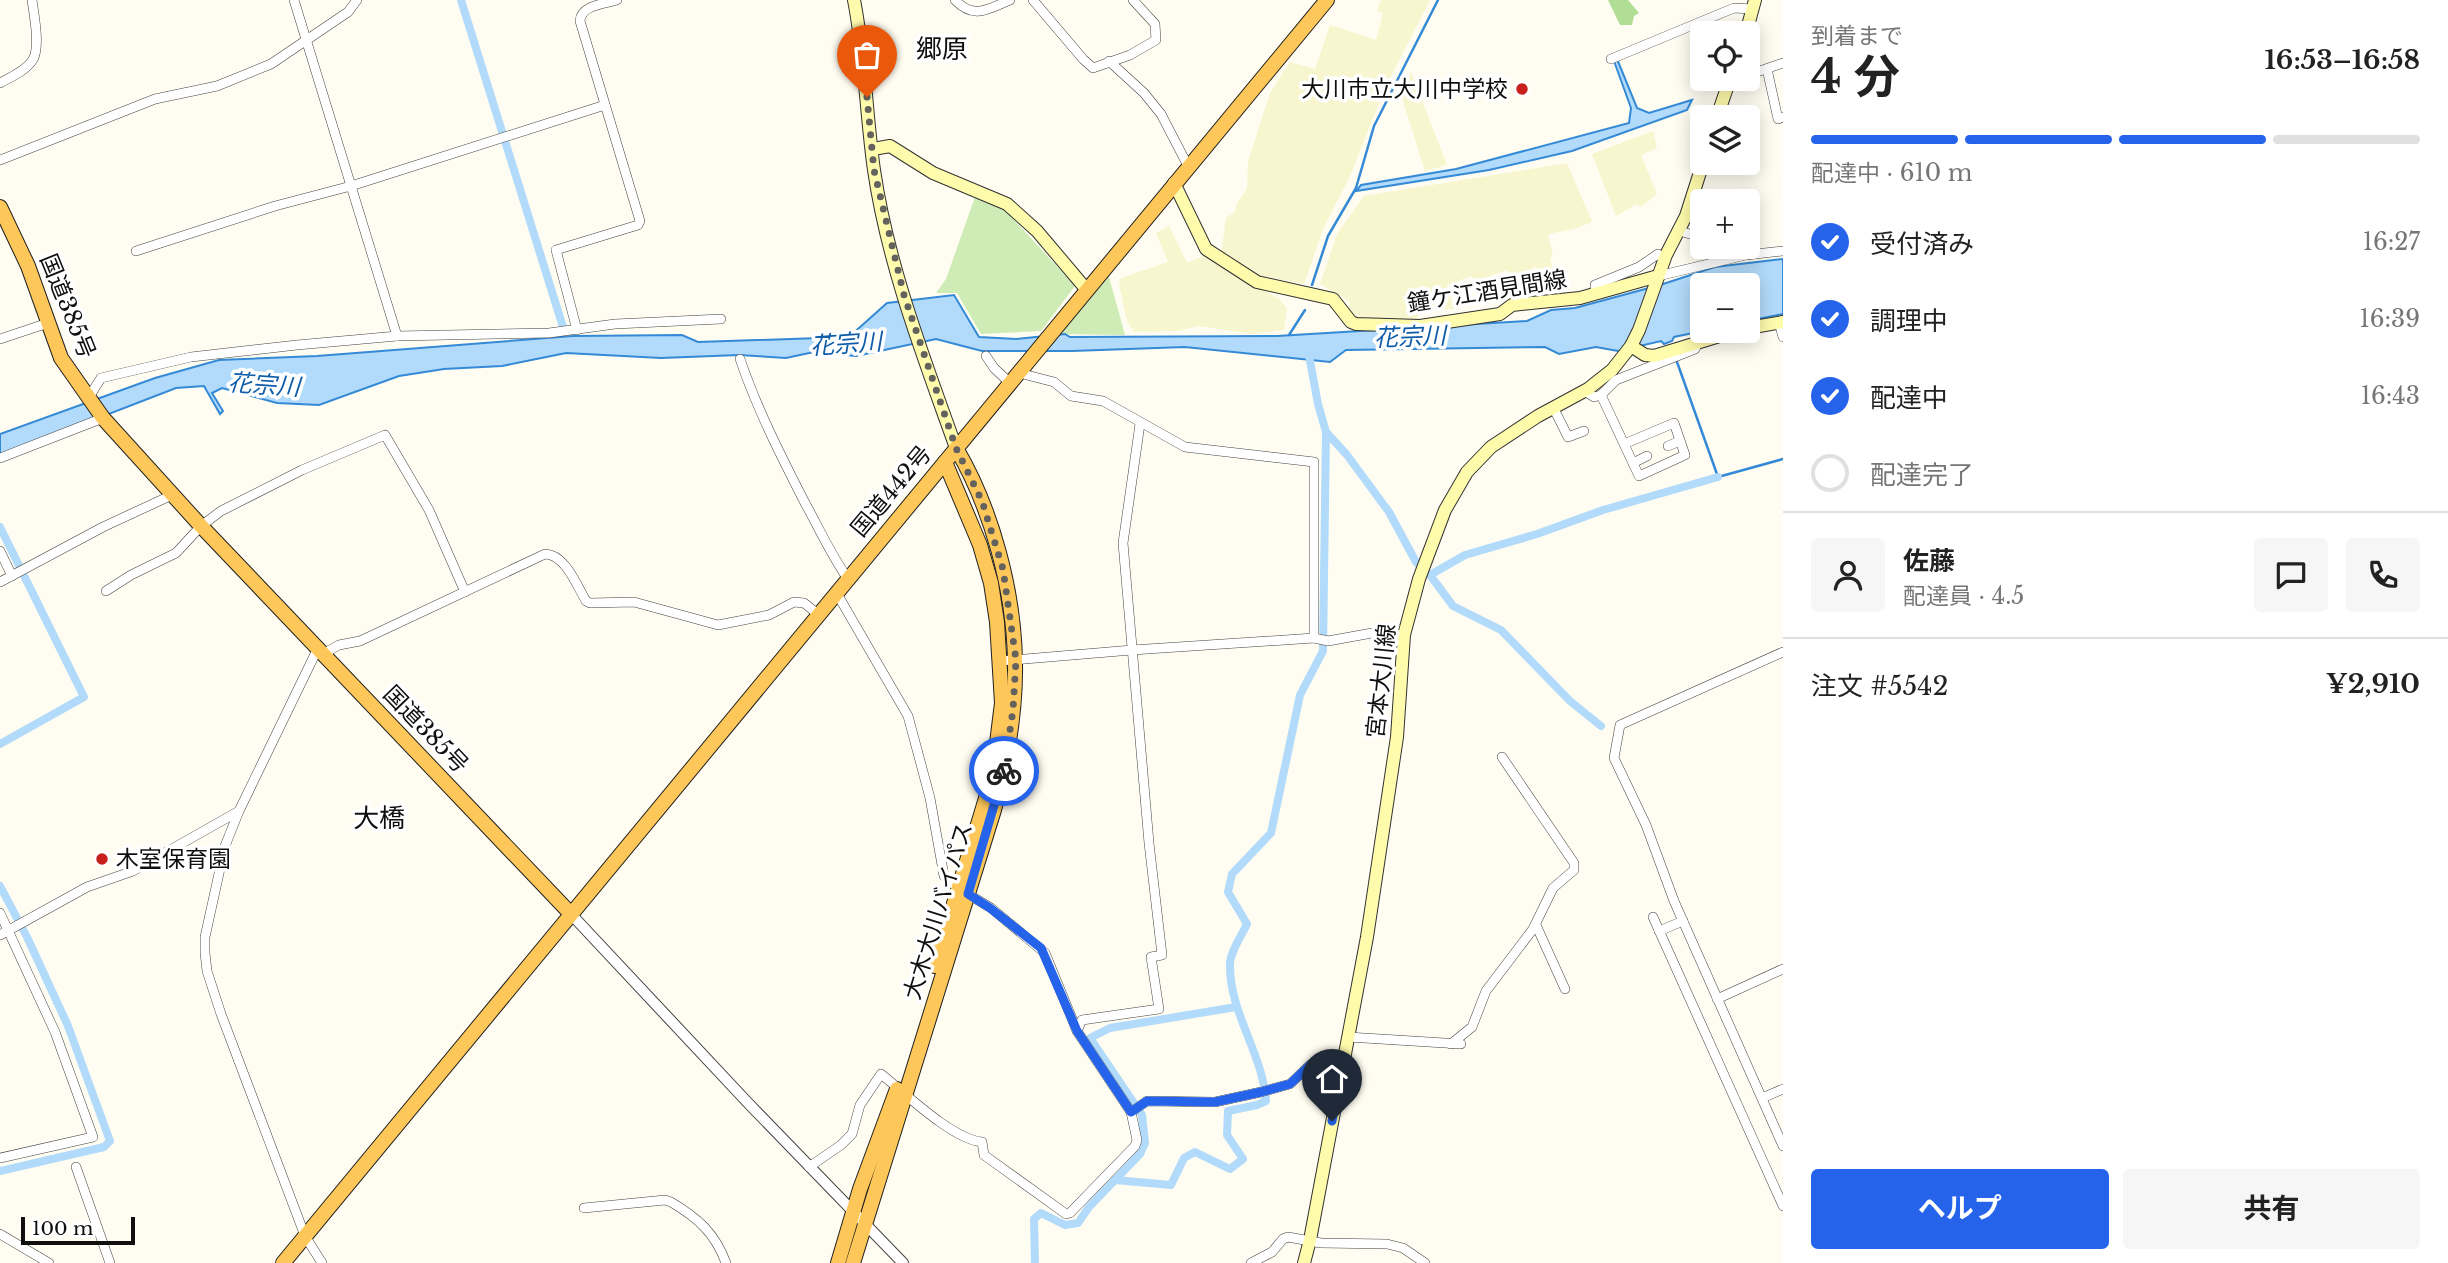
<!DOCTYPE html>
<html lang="ja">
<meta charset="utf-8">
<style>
body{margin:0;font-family:"Libre Baskerville","Noto Sans JP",serif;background:#f6f6f6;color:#222;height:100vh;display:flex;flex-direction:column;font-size:26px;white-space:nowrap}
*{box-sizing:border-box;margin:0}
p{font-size:23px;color:#767676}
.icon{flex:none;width:38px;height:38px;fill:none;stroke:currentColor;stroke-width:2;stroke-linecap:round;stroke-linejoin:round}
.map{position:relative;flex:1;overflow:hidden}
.details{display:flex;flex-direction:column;background:#fff;width:665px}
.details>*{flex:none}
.fabs{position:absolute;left:1690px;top:21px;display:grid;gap:14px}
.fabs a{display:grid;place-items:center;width:70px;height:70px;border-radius:7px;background:#fff;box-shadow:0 4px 18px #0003;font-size:35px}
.scale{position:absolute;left:21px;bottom:18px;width:114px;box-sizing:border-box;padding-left:7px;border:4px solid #0f0f0f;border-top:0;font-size:19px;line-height:24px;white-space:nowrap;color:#0f0f0f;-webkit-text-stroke:5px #fff;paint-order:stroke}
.pin{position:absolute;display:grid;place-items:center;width:60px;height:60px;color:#fff;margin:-72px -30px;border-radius:50% 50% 50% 0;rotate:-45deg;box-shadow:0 0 7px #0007}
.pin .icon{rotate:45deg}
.courier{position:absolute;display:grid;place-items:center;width:70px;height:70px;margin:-35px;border:5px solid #2563eb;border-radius:50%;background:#fff;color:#222;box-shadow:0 2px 9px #0007}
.summary em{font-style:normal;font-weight:700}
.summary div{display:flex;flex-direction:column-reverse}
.summary{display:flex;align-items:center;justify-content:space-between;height:119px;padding:0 28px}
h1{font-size:46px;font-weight:700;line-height:52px}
.bar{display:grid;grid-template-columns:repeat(4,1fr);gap:10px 7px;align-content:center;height:84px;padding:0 28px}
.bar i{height:9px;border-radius:5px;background:#e0e0e0}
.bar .current{background:#2563eb}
.bar p{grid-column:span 4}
.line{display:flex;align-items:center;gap:18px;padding:0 28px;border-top:2px solid #e0e0e0}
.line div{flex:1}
.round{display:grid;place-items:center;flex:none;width:74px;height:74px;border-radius:7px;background:#f6f6f6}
ol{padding:0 28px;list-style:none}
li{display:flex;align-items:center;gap:21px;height:77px}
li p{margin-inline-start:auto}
li .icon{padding:7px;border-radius:50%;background:#2563eb;color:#fff;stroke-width:4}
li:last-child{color:#767676}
li i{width:38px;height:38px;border:4px solid #e0e0e0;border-radius:50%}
.action{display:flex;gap:14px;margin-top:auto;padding:14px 28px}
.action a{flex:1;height:80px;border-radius:7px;background:#2563eb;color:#fff;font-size:28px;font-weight:700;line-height:80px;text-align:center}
.action a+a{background:#f6f6f6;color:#222}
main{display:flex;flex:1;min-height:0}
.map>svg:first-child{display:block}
.farmland{fill:#f7f6ce}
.green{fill:#cfecb7}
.forest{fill:#b1de95}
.water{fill:#b2dafa;stroke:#348ad6;stroke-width:2}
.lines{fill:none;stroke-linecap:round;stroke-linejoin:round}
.stream{stroke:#348ad6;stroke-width:2.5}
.canal{stroke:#b2dafa;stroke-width:8}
.minor-casing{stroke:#424242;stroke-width:10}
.tertiary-casing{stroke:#424242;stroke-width:12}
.secondary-casing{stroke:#313131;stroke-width:14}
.trunk-casing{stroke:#202020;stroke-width:16}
.minor{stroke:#fff;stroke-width:9}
.tertiary{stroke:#fff;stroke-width:10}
.secondary{stroke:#fffbac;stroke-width:12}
.trunk{stroke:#fec759;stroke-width:14}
.done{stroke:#63625e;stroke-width:7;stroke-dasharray:0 12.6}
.route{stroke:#2563eb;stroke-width:9}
.poi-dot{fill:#c8211d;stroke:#fff;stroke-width:2.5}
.labels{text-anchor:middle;stroke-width:7;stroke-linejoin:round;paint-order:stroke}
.poi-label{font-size:23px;fill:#0f0f0f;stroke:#fff;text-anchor:end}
.street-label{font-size:23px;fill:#0f0f0f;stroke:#fff}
.water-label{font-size:24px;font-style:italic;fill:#0f5ca9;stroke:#fff}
.quarter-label{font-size:26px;fill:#0f0f0f;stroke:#fff}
</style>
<main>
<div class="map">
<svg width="1783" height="1263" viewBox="0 0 1783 1263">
<rect width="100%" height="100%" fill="#fffdf1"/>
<g class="farmland">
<polygon points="1381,0 1430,0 1386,86 1350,176 1323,229 1304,284 1252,274 1221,255 1226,218 1235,212 1237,203 1247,189 1248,162 1270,93 1290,62 1315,69 1330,25 1376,40 1383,14 1377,11"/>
<polygon points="1411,72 1447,165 1425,171 1402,98"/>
<polygon points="1653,131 1657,148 1641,155 1657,194 1641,207 1637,204 1616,216 1592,154"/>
<polygon points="1567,163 1592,222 1574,229 1548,234 1553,256 1550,258 1553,270 1543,277 1536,266 1515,280 1506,270 1475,282 1471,276 1447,285 1454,309 1426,309 1418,315 1418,320 1390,321 1357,320 1350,315 1349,301 1320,284 1337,234 1364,196"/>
<polygon points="1169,226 1187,263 1208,254 1245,280 1278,298 1287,308 1284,330 1252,334 1198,326 1178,331 1134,332 1127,321 1119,284 1121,278 1168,262 1156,233"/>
</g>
<g class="green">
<polygon points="975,197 1005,210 1075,286 1041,331 981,334 957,293 936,293 946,279"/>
<polygon points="1109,277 1125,335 1056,334 1095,278"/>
</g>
<polygon class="forest" points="1608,0 1628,0 1639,13 1634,16 1632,25 1620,25"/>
<g class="water">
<polygon points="1617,59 1637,108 1649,113 1692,100 1687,110 1572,151 1489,170 1356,191 1361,185 1456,169 1629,123 1631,108 1614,61"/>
<polygon points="1783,259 1783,314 1748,321 1748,285 1703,285 1703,331 1674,337 1672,341 1664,344 1661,341 1618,351 1596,347 1559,354 1545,347 1346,350 1330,362 1185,347 1072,351 982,351 936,339 856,356 814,352 786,358 739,355 661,358 566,353 502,366 444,369 399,376 319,405 277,403 222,388 212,393 223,411 220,414 204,386 176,388 0,456 0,434 155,378 219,360 317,356 573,336 682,335 698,342 849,337 887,303 954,295 979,337 1016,339 1065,334 1070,337 1277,336 1527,321 1551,310 1575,308 1660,285 1715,267"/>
</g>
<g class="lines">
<g class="stream">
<polyline points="1312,285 1328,236 1356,188 1374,126 1438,0"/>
<polyline points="1289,335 1305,310"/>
<polyline points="1677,362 1718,477 1783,459"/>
</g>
<g class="canal">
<polyline points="461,0 563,327"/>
<polyline points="1308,350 1318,404 1326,432 1347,455 1389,512 1416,562 1430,575 1453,606 1501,630 1570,701 1601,726"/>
<polyline points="0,527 84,697 0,744"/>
<polyline points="1430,575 1465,555 1537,534 1603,510 1718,477"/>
<polyline points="0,886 27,937 68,1026 110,1141 104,1147 0,1171"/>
<path d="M1115,1180L1171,1185L1184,1158L1195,1152L1230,1169L1243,1159L1227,1135L1228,1111L1257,1105L1266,1101C1263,1054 1229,1012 1230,964C1230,952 1242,935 1247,924L1228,892L1232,874L1271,833L1300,695L1323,651L1326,432"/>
<polyline points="1035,1263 1034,1219 1041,1213 1065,1225 1078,1223 1089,1207 1140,1154 1145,1143 1142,1115 1090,1038 1110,1028 1236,1007"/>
</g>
<g class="minor-casing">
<g id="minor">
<polyline points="294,0 397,336"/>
<path d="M955,0C974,20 988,9 1010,0"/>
<polyline points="1033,0 1083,59 1093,68 1130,55 1156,40 1155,24 1133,0"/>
<polyline points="1611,59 1734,8 1752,9"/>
<polyline points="1109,61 1144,93 1161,114 1188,166"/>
<polyline points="1767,69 1778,119 1783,117"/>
<polyline points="1748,75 1783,63"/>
<path d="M0,83C11,77 25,71 32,61C41,49 34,15 32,0"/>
<polyline points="0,160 155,99 217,86 271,64 348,12 357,0"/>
<polyline points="1680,231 1703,238"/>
<polyline points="1735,247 1746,255 1783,251"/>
<polyline points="136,251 275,206 351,186 605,105"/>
<polyline points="1658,276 1746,255"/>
<polyline points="1596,294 1595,285 1639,267 1658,254"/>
<polyline points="1779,322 1783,337"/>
<path d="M577,330L556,250L638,225L640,221L580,21C581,5 604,4 617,0"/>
<polyline points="0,339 48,323"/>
<polyline points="986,356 994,368 1010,383"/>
<path d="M740,359C757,409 781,456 805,503C819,528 831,555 848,579"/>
<polyline points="1019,373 1054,382 1071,396 1103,401 1185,447 1314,462 1314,638"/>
<polyline points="1588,389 1589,394 1594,397 1601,395 1616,380 1695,349 1696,347"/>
<polyline points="1601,395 1639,476 1685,455 1674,423 1624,444"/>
<polyline points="89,397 101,378 191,357 297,345 397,336 549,333 615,324 721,319"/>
<polyline points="1553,407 1568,437 1584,431"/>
<polyline points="1668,446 1680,441"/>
<polyline points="0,458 103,418"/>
<polyline points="1633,463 1647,456"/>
<polyline points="0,551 12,576"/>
<polyline points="0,582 103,527 172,495"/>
<polyline points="106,591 131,575 176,553 201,526 221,511 302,470 385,435 429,510 465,592"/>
<polyline points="318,648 239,811 225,846 205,937 205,953 207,971 221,1014 305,1236 322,1263"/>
<polyline points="1783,652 1620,725 1614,758 1646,825 1674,901 1783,1146"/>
<path d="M323,654L339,645L360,641L545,554C565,554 577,586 586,601L590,603L634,602L718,625L769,615L794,602L804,603L818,614"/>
<polyline points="1000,661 1132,650 1314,638 1328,641 1372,633 1404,635"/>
<polyline points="0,913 55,1032 93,1137 0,1158"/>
<polyline points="1653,917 1783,1206"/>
<polyline points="1536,925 1565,989"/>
<polyline points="1659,931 1683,921"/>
<polyline points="0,935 87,887 133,871 239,811"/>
<polyline points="1717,999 1783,969"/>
<polyline points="1077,1031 1082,1020 1159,1009 1151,957 1162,955 1149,843 1123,543 1140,424"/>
<polyline points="1348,1037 1461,1044"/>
<polyline points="1451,1044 1472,1027 1486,991 1533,929 1553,888 1574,870 1574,863 1502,757"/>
<polyline points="1762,1098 1783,1089"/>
<polyline points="1131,1112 1147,1101 1215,1102 1261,1092 1290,1084 1311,1064 1343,1061"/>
<polyline points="76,1167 110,1263"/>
<path d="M809,1167L841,1145L852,1134L860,1105L881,1074C906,1094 952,1139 982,1142L984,1155L1066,1214L1070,1213L1135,1146L1137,1140L1131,1112L1077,1031L1045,953L991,908L958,888L944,876L930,798L908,716L836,592"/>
<path d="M584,1208L665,1200L671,1202C698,1218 715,1233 726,1263"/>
<polyline points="0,1234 49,1263"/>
<polyline points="1251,1263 1272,1252 1283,1239 1288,1237 1321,1243 1387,1244 1403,1248 1425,1263"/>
</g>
</g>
<g class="tertiary-casing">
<polyline id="tertiary" points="570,913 749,1104 903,1263"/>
</g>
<g class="secondary-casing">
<g id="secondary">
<path d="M854,0C865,56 866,114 874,170C888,266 924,358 956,448"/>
<polyline points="1746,33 1755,0"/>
<polyline points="1717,117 1730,79"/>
<polyline points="873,149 890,146 933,173 1007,204 1037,231 1086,289"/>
<polyline points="1174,183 1206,249 1257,282 1333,299 1351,322 1356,324 1420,326 1500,314 1512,305 1580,298 1658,276"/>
<polyline points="1748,328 1783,322"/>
<polyline points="1631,346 1645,355 1654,356 1736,331"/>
<polyline points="1304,1263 1310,1240 1367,937 1397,737 1404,635 1419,579 1445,510 1467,472 1491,447 1538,416 1588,389 1612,370 1631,346 1639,330 1666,255 1686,216 1703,163"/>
</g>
</g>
<g class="trunk-casing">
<g id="trunk">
<polyline points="0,207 28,266 61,358 103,418 201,526 570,913"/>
<polyline points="935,966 993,775 1002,703 997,622 991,583 980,545 945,462"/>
<polyline points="283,1263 1327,0"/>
<polyline points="838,1263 860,1189 897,1089"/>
<path d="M853,1263L994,810C1007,762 1016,712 1015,662C1014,591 992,509 956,448"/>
</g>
</g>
<use href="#minor" class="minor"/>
<use href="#tertiary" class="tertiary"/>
<use href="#secondary" class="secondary"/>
<use href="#trunk" class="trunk"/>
</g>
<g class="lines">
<polyline class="done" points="867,97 874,170 904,295 956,448 982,501 1003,569 1016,660 1013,710 1004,771"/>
<polyline class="route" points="1004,771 968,894 990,908 1041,948 1077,1031 1131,1112 1147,1101 1215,1102 1261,1092 1290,1084 1311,1064 1343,1061 1332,1121"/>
</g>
<g class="poi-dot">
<circle cx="1522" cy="89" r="7"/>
<circle cx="102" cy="859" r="7"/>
</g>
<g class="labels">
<g class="poi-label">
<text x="1508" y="97">大川市立大川中学校</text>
<text x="116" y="867" text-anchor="start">木室保育園</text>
</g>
<g class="street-label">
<text transform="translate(1487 291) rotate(-9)" y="8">鐘ケ江酒見間線</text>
<text transform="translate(68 306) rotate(68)" y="8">国道385号</text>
<text transform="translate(891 491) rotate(-50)" y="8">国道442号</text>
<text transform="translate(1381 681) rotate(-84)" y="8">宮本大川線</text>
<text transform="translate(426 729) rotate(46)" y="8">国道385号</text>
<text transform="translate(938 911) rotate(-73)" y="8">大木大川バイパス</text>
</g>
<g class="water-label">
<text transform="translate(1410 337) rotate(-2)" y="8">花宗川</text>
<text transform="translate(846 344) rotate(-4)" y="8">花宗川</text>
<text transform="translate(264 385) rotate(4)" y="8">花宗川</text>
</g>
<g class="quarter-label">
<text x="942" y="58">郷原</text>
<text x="379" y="827">大橋</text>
</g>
</g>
</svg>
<div class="fabs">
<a><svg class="icon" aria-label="locate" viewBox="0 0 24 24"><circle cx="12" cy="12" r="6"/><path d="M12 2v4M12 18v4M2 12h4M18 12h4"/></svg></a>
<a><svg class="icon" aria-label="layers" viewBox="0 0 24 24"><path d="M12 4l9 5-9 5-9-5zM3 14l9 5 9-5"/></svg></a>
<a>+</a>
<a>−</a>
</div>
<div class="scale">100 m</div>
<div class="pin" style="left:867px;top:97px;background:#ea580c"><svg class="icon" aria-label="bag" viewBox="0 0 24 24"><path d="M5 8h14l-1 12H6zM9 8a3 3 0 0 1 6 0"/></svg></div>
<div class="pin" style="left:1332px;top:1121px;background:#1f2937"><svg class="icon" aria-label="home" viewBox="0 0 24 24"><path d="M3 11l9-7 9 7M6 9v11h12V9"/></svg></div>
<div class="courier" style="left:1004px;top:771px"><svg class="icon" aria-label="bike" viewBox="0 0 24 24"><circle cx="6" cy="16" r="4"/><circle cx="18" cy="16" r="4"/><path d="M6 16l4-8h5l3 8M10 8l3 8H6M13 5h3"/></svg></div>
</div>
<section class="details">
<div class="summary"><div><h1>4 分</h1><p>到着まで</p></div><em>16:53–16:58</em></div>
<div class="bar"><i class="current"></i><i class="current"></i><i class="current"></i><i></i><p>配達中 · 610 m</p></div>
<ol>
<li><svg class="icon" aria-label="check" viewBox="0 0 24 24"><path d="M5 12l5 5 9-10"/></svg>受付済み<p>16:27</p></li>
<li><svg class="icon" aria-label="check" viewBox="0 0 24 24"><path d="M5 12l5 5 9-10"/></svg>調理中<p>16:39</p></li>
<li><svg class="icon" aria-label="check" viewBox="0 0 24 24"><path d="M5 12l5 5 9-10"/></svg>配達中<p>16:43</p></li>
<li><i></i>配達完了</li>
</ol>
<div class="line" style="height:126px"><a class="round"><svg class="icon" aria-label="person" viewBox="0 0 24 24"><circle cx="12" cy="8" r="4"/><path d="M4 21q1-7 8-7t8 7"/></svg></a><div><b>佐藤</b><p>配達員 · 4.5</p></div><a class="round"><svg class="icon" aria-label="chat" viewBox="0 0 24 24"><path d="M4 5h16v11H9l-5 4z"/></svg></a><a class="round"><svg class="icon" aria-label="phone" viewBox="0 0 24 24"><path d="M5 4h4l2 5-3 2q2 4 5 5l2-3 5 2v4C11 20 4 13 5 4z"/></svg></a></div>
<div class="line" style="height:91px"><div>注文 #5542</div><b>¥2,910</b></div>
<div class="action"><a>ヘルプ</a><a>共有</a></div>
</section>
</main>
